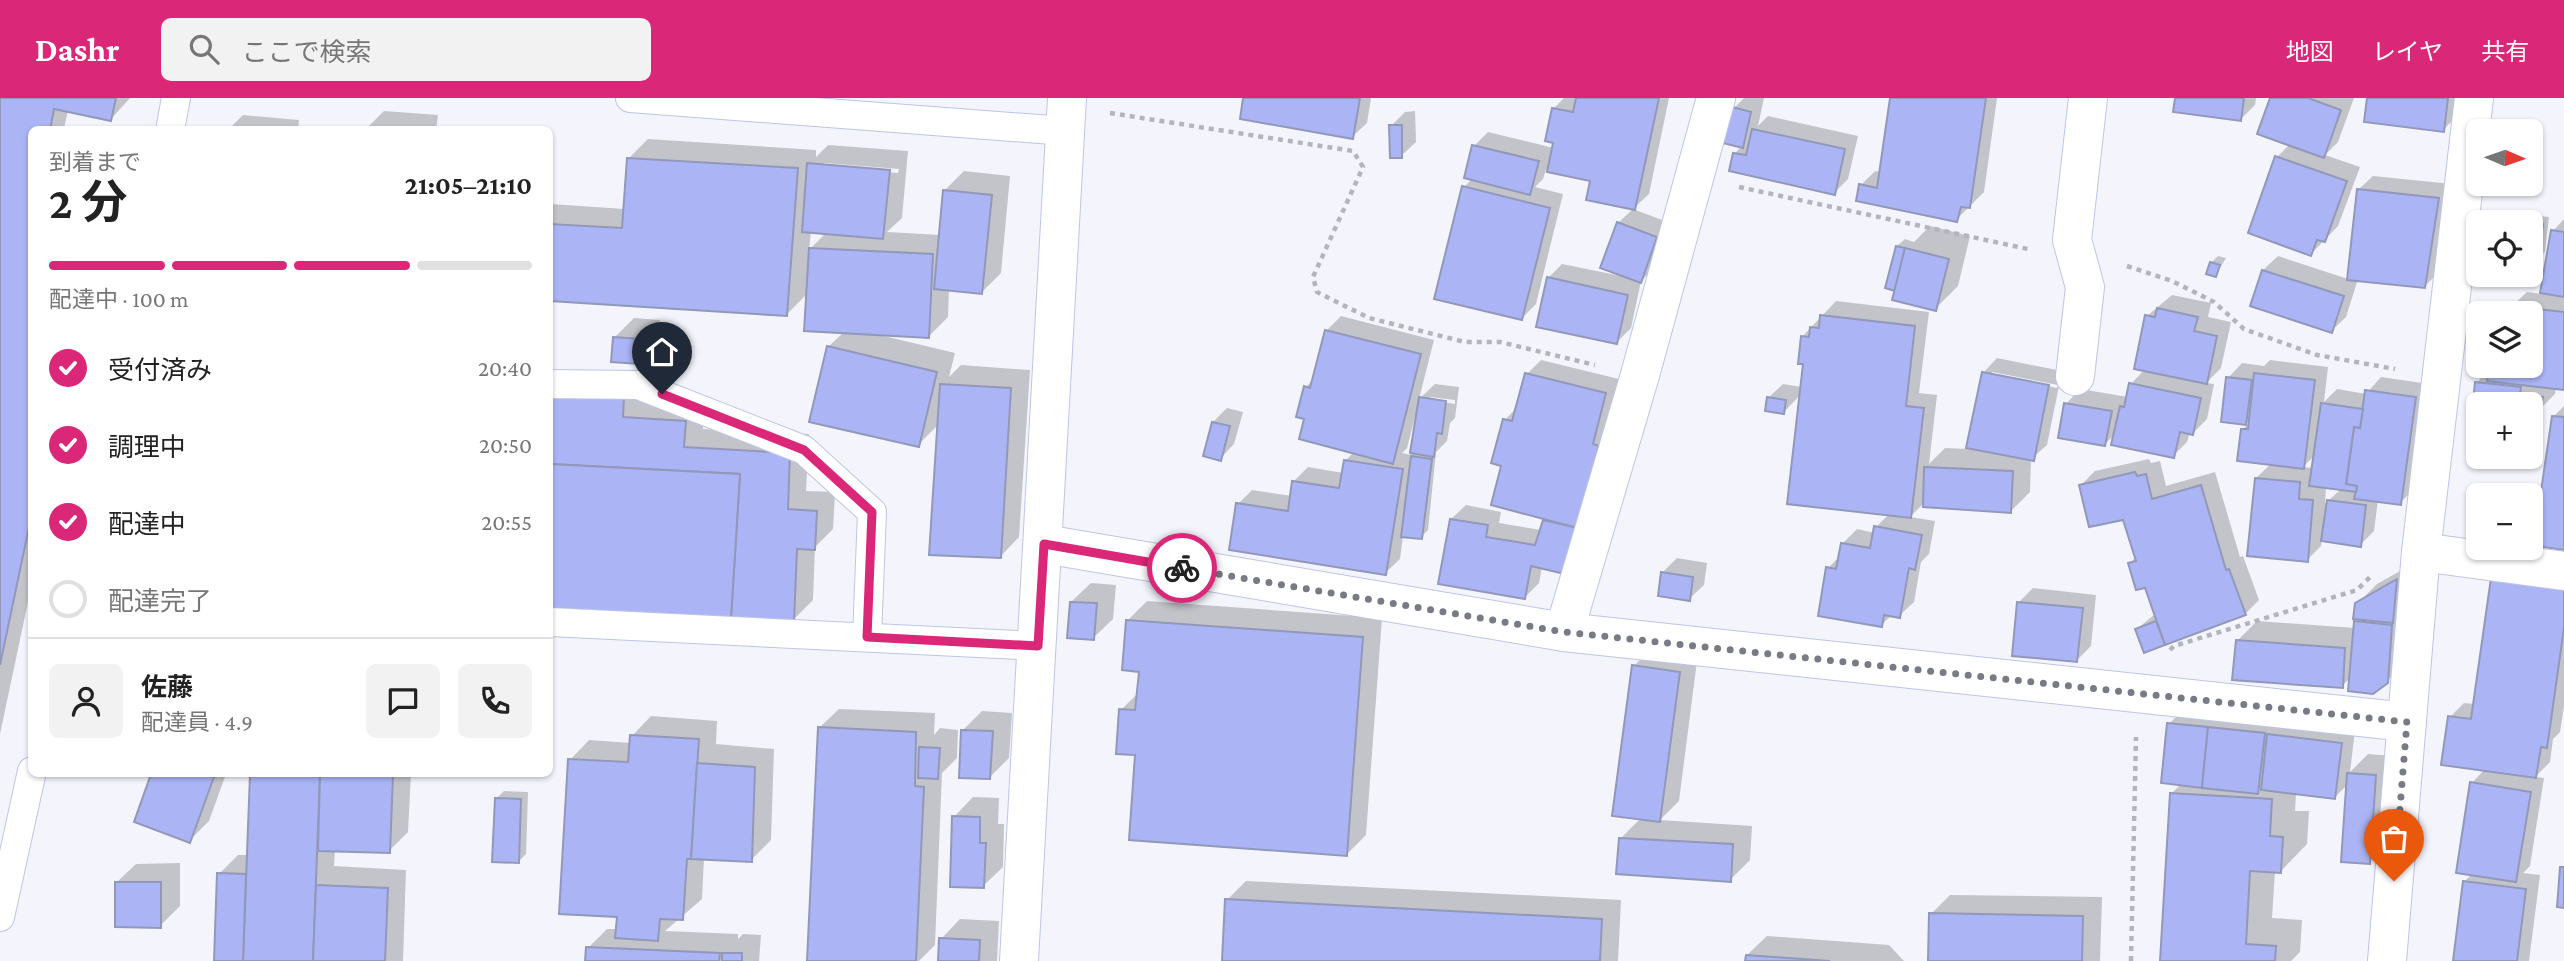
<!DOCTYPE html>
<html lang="ja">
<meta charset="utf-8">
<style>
body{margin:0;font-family:"Crimson Pro","Noto Sans JP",serif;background:#f2f2f2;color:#222;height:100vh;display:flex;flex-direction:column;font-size:26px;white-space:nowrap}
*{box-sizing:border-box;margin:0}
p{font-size:23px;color:#767676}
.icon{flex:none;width:38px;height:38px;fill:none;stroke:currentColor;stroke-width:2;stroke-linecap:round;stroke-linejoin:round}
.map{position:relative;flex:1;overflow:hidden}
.details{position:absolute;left:28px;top:28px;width:525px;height:651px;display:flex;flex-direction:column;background:#fff;border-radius:10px;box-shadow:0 2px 5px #0004}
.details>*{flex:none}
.needle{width:46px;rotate:92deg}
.fabs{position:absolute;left:2466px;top:21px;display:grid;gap:14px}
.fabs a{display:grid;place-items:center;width:77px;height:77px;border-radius:10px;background:#fff;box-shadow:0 2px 5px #0004;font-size:35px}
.pin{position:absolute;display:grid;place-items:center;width:60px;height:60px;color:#fff;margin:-72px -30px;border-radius:50% 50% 50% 0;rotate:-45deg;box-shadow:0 0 7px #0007}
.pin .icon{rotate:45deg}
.courier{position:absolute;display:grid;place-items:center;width:70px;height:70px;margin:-35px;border:5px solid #db2777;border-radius:50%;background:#fff;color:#222;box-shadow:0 2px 9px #0007}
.overview em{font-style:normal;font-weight:700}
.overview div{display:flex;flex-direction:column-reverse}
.overview{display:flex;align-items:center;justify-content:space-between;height:119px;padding:0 21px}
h1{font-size:46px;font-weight:700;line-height:52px}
.bar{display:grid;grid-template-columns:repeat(4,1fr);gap:10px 7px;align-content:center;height:84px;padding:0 21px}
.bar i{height:9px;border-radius:5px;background:#e0e0e0}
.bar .selected{background:#db2777}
.bar p{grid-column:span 4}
.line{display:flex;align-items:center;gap:18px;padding:0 21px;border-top:2px solid #e0e0e0}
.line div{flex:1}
.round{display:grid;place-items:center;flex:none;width:74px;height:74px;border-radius:10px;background:#f2f2f2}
ol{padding:0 21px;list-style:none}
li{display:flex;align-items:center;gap:21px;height:77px}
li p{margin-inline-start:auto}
li .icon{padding:7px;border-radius:50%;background:#db2777;color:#fff;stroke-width:4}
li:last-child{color:#767676}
li i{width:38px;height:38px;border:4px solid #e0e0e0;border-radius:50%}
header{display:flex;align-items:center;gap:42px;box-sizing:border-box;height:98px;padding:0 35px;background:#db2777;color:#fff}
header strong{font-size:33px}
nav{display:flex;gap:38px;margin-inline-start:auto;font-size:24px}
.search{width:490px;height:63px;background:#f2f2f2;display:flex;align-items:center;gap:18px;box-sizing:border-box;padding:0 24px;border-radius:10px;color:#767676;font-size:26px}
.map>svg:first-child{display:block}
.shadow{fill:#0003;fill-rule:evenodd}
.building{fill:#abb5f6;stroke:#9298b9;stroke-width:2}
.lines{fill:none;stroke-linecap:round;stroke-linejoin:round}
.service-casing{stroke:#bec4e7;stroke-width:30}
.minor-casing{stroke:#bec4e7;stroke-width:40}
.tertiary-casing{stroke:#bec4e7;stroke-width:40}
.path{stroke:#b3b5be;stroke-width:4.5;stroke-dasharray:5 5;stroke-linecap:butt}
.service{stroke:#fff;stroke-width:28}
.minor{stroke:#fff;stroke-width:38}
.tertiary{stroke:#fff;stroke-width:38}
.done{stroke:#787a86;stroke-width:7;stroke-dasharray:0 12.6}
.route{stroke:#db2777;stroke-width:9}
</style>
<header>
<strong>Dashr</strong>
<div class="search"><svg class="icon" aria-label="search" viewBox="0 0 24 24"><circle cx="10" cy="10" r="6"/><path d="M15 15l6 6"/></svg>ここで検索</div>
<nav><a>地図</a><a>レイヤ</a><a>共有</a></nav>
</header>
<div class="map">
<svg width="2564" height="863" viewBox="0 0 2564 863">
<rect width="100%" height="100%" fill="#f4f5fc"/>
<g class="shadow">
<polygon points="0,0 130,0 111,21 68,12 64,31 32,32 32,485 0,636"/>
<polygon points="1245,0 1371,0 1367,25 1352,39"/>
<polygon points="1564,0 1669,0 1649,96 1633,111 1670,125 1655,169 1641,183 1631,230 1617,244 1548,180 1562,166 1621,178 1618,125 1634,110 1592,82 1546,72 1543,81 1535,89 1563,96 1536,206 1521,221 1464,89 1472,81 1474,48 1488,34 1554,50 1553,11"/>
<polygon points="1744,0 1764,0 1758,28 1768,18 1858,38 1848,81 1834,95 1735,55 1742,48 1734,10"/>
<polygon points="1892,0 1997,0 1984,94 1956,122 1861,87 1875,73 1881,74"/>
<polygon points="2176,0 2256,0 2255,7 2241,21"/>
<polygon points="2272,0 2354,0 2338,44 2325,57 2360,69 2338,128 2311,156 2277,59 2290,46"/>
<polygon points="2369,0 2459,0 2457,18 2443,32"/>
<polygon points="384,13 438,17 436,32 365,32"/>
<polygon points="1415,13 1416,44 1401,58 1391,28 1405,14"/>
<polygon points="243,17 299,22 298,32 228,32"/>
<path d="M648,41L816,52V59L828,47L908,53L902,120L887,134L941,137L945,92L964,73L1010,78L1001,175L982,194L949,191L948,219L929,238L880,237L955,255L949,279L961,267L1030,272L1019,439L1000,459L939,326L918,347L828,249L844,234L808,195L787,216L550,201V106L625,111L629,60ZM824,65L899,71L898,75L824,68ZM811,133L827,134L809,152Z"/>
<polygon points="2373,78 2452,86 2439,174 2425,188 2358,181 2346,219 2331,233 2263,172 2278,158 2348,181 2358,92"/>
<polygon points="2509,114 2549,119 2545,154 2537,161 2530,160 2530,124 2501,124"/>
<polygon points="2564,121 2564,291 2556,290 2555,296 2541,310 2475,303 2477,285 2490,268 2530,268 2530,215 2512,215 2512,208 2527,194 2542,196 2553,133"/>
<polygon points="1930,128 1970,138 1958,188 1935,211 1897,148 1905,141 1914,144"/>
<polygon points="2218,158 2226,160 2216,177 2211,165"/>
<polygon points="2172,197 2211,205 2208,219 2231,224 2221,270 2206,285 2214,286 2207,321 2193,335 2190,334 2187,344 2173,358 2116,335 2105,346 2066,306 2080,291 2128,299 2131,286 2145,271 2147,218"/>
<path d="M1836,203L1929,214L1919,295L1937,297L1929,366L1945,350L1968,351L1983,275L1997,260L2062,273L2047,347L2031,361L2030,394L2010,414L1922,407L1910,419L1935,423L1929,456L1921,464L1914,504L1899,518L1892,517L1881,527L1828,470L1840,458L1842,446L1857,431L1875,435L1876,429L1889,416L1801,296L1784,314L1768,300L1783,286L1802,289L1805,264L1802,239ZM1992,274L2058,287L2057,290L1992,277Z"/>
<path d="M1341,218L1434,242L1419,301L1435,286L1459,289L1455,320L1450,325L1447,343L1436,354L1428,432L1421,439L1403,437L1400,461L1385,475L1238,406L1252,392L1292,398L1294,383L1308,369L1343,375L1345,363L1354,354L1306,320V289L1314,280L1326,233ZM1430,299L1455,302V306L1430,302ZM1415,319H1417L1411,357L1402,355L1407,350Z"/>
<polygon points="634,220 660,222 658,245 639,264 615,239"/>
<polygon points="1541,262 1619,281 1595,418 1542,469 1539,485 1525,499 1451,421 1466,407 1501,414 1499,425 1541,432 1545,420 1504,367 1505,322 1518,308 1527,276"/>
<path d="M2270,262L2328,269L2324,304L2337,291L2366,296L2381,279L2429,286L2414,391L2400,405L2378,402L2374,433L2360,447L2322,442L2321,448L2307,462L2256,380L2272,365L2243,331L2249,325L2223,322L2228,280L2242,265L2264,268ZM2315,357L2314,370L2303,369ZM2326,389L2341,391L2325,406Z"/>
<polygon points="550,274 704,304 703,331 809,336 806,393 835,394 833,431 815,449 813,502 793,522 550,509"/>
<polygon points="2564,308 2564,450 2530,446 2530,420 2539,419 2554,318"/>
<polygon points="1227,310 1243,314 1234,346 1220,361 1213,324"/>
<polygon points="2149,361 2151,365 2160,363 2166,388 2215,374 2240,459 2243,458 2259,502 2245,516 2145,552 2137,531 2155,516 2146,488 2130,465 2136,459 2125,419 2081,387 2095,373"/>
<polygon points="1677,460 1707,465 1704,487 1689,501 1663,474"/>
<polygon points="2416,464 2406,564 2386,584 2351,579 2342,588 2238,542 2257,523 2355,530 2359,520 2357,506 2377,486"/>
<polygon points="2564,475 2564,608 2560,634 2553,641 2550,664 2535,679 2544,680 2530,768 2523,775 2540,777 2529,863 2454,863 2465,783 2473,775 2472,685 2485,671 2450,619 2464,605 2475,606"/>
<polygon points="1091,485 1116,487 1113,521 1093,540 1071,504"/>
<polygon points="2033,490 2096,497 2091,548 2077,562 2019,504"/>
<polygon points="1147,503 1382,520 1366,737 1346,757 1121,612 1139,594 1140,572 1127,523"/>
<polygon points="1653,548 1698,555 1679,703 1660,722 1752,728 1750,762 1730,782 1621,740 1641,720 1634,568"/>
<polygon points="839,611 935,615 934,637 940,630 958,632 957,660 942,675 935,847 919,863 824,863 819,630"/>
<polygon points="982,613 1012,615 1009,660 990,679 963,632"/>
<polygon points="651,618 717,623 716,646 774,651 771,742 751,762 704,760 702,801 665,833 738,836 738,841 743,836 761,837 759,863 587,863 588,850 607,831 618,831 619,818 570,662 589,642 631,645 632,638"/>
<polygon points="2176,619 2355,632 2350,674 2368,656 2394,658 2389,745 2369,764 2348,686 2335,699 2296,695 2295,713 2309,713 2307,746 2281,773 2275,773 2272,820 2302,822 2300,854 2291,863 2162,863 2171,696 2181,686 2169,626"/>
<polygon points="153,676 226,676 209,723 189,743 136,723"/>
<polygon points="252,676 411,676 408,734 389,753 335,752 334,768 406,772 403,863 216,863 219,776 238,757 249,757"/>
<polygon points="504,693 528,694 526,756 518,764 497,700"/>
<polygon points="973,699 999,700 998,726 1004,726 1003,769 983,788 954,719"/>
<polygon points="180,765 180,808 160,828 116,785 136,766"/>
<polygon points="1246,783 1621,802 1618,863 1224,863 1227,802"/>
<polygon points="1950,797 2102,799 2100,863 1930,863 1931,816"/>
<polygon points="960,821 999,823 997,863 940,863 941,841"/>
<polygon points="1767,838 1889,847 1904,863 1747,863 1747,857"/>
</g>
<g class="building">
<polygon points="0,0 116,0 111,23 54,11 50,32 32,32 32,415 0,567"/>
<polygon points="1243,0 1360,0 1353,41 1240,21"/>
<polygon points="1576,0 1659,0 1635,112 1586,102 1590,83 1547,74 1553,45 1545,43 1552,10 1573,14"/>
<polygon points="1890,0 1986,0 1970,110 1961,109 1957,124 1856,103 1859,86 1877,90"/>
<polygon points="2175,0 2244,0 2241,23 2173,14"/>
<polygon points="2270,0 2308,0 2341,12 2324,60 2257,36"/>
<polygon points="2367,0 2448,0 2444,34 2364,24"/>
<polygon points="1732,9 1751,14 1743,50 1723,45"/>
<polygon points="1389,27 1402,27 1402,60 1390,60"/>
<polygon points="1752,31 1845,51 1835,97 1729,73 1733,55 1746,57"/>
<polygon points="1472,47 1539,63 1530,97 1464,80"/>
<polygon points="2275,58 2347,83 2325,144 2317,142 2311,158 2248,135"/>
<polygon points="627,60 798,70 787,218 550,203 550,126 622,130"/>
<polygon points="807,65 890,72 883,141 802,134"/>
<polygon points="1462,88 1550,110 1522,222 1434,201"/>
<polygon points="2357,91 2439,100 2425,190 2347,182"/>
<polygon points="943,92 992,97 982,196 934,191"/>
<polygon points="2500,120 2543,126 2538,163 2530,162 2530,124 2499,124"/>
<polygon points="1617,124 1657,139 1641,185 1600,170"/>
<polygon points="2551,132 2564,134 2564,199 2540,195"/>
<polygon points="1896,148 1905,150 1895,193 1885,190"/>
<polygon points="809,150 933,156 929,240 804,233"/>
<polygon points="1905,150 1949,161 1936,213 1892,202"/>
<polygon points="2210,164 2220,167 2216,179 2206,176"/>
<polygon points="2262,172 2344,198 2332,235 2250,208"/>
<polygon points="1547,179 1628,197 1617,246 1536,229"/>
<polygon points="2511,208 2564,214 2564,292 2487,283 2489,268 2530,268 2530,215 2510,215"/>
<polygon points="2157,210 2198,219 2194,233 2217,238 2207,286 2134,271 2145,217 2155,219"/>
<polygon points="1820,217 1915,228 1906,308 1924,310 1911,420 1787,406 1803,266 1798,266 1801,238 1809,239 1810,229 1819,230"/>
<polygon points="1325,232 1421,256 1393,366 1299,341 1304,321 1296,319 1304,288 1310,290"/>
<polygon points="613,239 641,241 640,266 611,264"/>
<polygon points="827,248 937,274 919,349 809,324"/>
<polygon points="1982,274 2049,287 2034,363 1966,350"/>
<polygon points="1525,275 1606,295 1593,346 1599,348 1577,430 1491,407 1501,368 1491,365 1503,321 1512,323"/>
<polygon points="2254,275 2315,282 2304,371 2237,363 2241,331 2248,331"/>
<polygon points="2226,279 2252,282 2246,327 2221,324"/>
<polygon points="2475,284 2521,289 2520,297 2543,299 2541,312 2530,310 2530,306 2473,305"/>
<polygon points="2129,285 2201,300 2193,337 2180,334 2174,360 2111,347 2120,308 2124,309"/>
<polygon points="940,286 1011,290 1001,460 929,457"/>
<polygon points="2365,292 2416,299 2401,407 2354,401 2357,388 2346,386 2354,329 2360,330"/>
<polygon points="550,294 624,298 623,319 686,323 684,349 790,355 788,411 817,413 815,452 797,451 794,524 731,520 740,376 550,366"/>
<polygon points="1419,299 1446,303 1442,336 1437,335 1434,359 1410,355"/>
<polygon points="1767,299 1786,302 1784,316 1765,313"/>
<polygon points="2064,305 2112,313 2105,348 2058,340"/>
<polygon points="2321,305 2363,311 2360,330 2354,329 2346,386 2357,388 2356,394 2309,388"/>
<polygon points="2552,318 2564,319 2564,452 2530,447 2530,433 2535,434"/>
<polygon points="1212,324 1230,328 1221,363 1203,358"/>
<polygon points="1411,358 1432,361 1422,441 1401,439"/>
<polygon points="1344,362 1403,371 1386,477 1229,452 1236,405 1288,413 1292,383 1339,390"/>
<polygon points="550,366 740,376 731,520 550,510"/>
<polygon points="1924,369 2013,373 2011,415 1923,409"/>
<polygon points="2135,374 2137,378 2146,376 2152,401 2201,387 2226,472 2229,471 2246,517 2165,547 2145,490 2136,492 2128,465 2136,463 2123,422 2089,429 2079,387"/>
<polygon points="2255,380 2300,384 2299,401 2313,402 2308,464 2247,458"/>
<polygon points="2327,402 2366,407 2361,449 2321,443"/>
<polygon points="1450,421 1488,427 1486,439 1535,447 1543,422 1582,431 1569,477 1531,468 1525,501 1438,486"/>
<polygon points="1874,428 1922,437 1915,472 1909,470 1900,520 1884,517 1882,529 1818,518 1826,469 1836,471 1841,445 1870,450"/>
<polygon points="1661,474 1693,479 1690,503 1658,498"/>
<polygon points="2491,480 2564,491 2564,530 2547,650 2541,649 2536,680 2441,667 2448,618 2471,621"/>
<polygon points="2397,481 2393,525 2353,521 2355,505"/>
<polygon points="1070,504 1097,505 1094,542 1067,540"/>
<polygon points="2017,504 2083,510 2077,564 2012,558"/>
<polygon points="1126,522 1363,539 1347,758 1129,742 1135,657 1116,656 1119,611 1135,612 1139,574 1122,572"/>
<polygon points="2156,523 2165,547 2144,555 2135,531"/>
<polygon points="2354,523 2392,527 2388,585 2373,596 2348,593"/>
<polygon points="2236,542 2345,550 2343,590 2232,582"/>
<polygon points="1632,567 1680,574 1660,724 1612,718"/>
<polygon points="2167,625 2208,629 2202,690 2161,685"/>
<polygon points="818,629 916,634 915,688 924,689 916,863 807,863"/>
<polygon points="2208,629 2265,635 2258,696 2202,690"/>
<polygon points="961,632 993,633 990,681 959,680"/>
<polygon points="2267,636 2342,645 2335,701 2261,692"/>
<polygon points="630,637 699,641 691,761 687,761 683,822 660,821 658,843 615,840 617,819 559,816 568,661 628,664"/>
<polygon points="919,649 940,650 938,681 918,680"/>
<polygon points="697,665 755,669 752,764 691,761"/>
<polygon points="2347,675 2376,677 2370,766 2341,764"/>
<polygon points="151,676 215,676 190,745 134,724"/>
<polygon points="250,676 320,676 313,863 243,863"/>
<polygon points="320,676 393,676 390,755 318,753"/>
<polygon points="2470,684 2531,694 2516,784 2456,775"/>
<polygon points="2170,695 2272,701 2270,738 2283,739 2281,775 2250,773 2246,846 2276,848 2275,863 2160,863"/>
<polygon points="495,700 521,701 519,765 492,764"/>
<polygon points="952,718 980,719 980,745 986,745 984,790 950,789"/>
<polygon points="1619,740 1733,746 1731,784 1616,776"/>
<polygon points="2560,769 2564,769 2564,810 2557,809"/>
<polygon points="217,775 246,776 243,863 214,863"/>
<polygon points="2463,783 2526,791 2517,863 2453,863"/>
<polygon points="115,784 161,784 161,830 115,829"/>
<polygon points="316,787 388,790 385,863 313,863"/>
<polygon points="1225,801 1602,821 1600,863 1222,863"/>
<polygon points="1929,815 2083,818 2082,863 1928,863"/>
<polygon points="939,840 980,842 979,863 938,863"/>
<polygon points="586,849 720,855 719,863 585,863"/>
<rect x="722" y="855" width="20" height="8"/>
<polygon points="1746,857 1830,863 1745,863"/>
</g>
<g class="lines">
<g class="service-casing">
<g id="service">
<polyline points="630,0 1065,33"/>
<polyline points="170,32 176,0"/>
<polyline points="550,286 638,287 804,352 872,414 867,539"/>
<polyline points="550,524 1038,548"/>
<polyline points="0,819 32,673"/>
</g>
</g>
<g class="minor-casing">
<g id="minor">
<polyline points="2075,278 2085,189 2072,142 2088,0"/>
<polyline points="1044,446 1564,534 2407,624"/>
<polyline points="2421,454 2564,473"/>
<polyline points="1564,534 1640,277 1716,0"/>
<polyline points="2387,863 2421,454 2474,0"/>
</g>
</g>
<g class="tertiary-casing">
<polyline id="tertiary" points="1019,863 1067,0"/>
</g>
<g class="path">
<polyline points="1110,15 1353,53 1363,69 1313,179 1317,194 1369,220 1465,244 1500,244 1595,267"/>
<polyline points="1739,89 2028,151"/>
<polyline points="2127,168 2172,183 2214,204 2244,231 2317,257 2395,271"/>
<polyline points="2170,552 2174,548 2357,492 2372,477"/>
<polyline points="2131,863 2136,639"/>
</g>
<use href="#service" class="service"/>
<use href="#minor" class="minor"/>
<use href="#tertiary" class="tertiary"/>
</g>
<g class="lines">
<polyline class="done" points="1182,470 1564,534 2407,624 2394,783"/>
<polyline class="route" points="662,296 804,352 872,414 867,539 1038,548 1044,446 1182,470"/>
</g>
</svg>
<div class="fabs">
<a><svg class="needle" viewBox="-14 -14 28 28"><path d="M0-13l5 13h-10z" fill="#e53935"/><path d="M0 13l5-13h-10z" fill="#767676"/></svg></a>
<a><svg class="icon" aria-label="locate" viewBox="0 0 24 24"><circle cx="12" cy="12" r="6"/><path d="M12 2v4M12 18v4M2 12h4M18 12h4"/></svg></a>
<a><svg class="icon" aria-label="layers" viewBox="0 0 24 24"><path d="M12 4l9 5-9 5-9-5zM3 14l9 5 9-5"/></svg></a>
<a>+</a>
<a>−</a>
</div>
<div class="pin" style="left:2394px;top:783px;background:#ea580c"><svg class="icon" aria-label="bag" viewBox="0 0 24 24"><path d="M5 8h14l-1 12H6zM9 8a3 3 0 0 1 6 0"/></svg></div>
<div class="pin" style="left:662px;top:296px;background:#1f2937"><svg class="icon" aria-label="home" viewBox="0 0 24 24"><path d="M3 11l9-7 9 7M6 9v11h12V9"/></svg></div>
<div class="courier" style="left:1182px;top:470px"><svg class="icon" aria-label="bike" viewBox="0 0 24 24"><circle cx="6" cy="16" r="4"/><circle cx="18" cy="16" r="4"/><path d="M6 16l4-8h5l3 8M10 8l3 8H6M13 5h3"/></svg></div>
<section class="details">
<div class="overview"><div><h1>2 分</h1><p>到着まで</p></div><em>21:05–21:10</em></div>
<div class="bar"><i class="selected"></i><i class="selected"></i><i class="selected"></i><i></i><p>配達中 · 100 m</p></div>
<ol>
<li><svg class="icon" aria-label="check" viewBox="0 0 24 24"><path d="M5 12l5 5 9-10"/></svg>受付済み<p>20:40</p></li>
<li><svg class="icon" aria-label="check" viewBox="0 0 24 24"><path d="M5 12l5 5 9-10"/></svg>調理中<p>20:50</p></li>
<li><svg class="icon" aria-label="check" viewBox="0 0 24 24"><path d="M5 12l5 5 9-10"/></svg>配達中<p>20:55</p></li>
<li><i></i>配達完了</li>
</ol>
<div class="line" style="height:126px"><a class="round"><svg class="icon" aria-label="person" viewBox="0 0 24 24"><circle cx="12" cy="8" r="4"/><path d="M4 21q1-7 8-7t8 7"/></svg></a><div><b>佐藤</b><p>配達員 · 4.9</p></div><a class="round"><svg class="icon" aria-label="chat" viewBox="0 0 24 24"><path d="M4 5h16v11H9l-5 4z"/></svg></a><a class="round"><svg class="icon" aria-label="phone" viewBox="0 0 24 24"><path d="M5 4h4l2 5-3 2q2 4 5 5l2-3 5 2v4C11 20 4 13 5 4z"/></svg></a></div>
</section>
</div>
